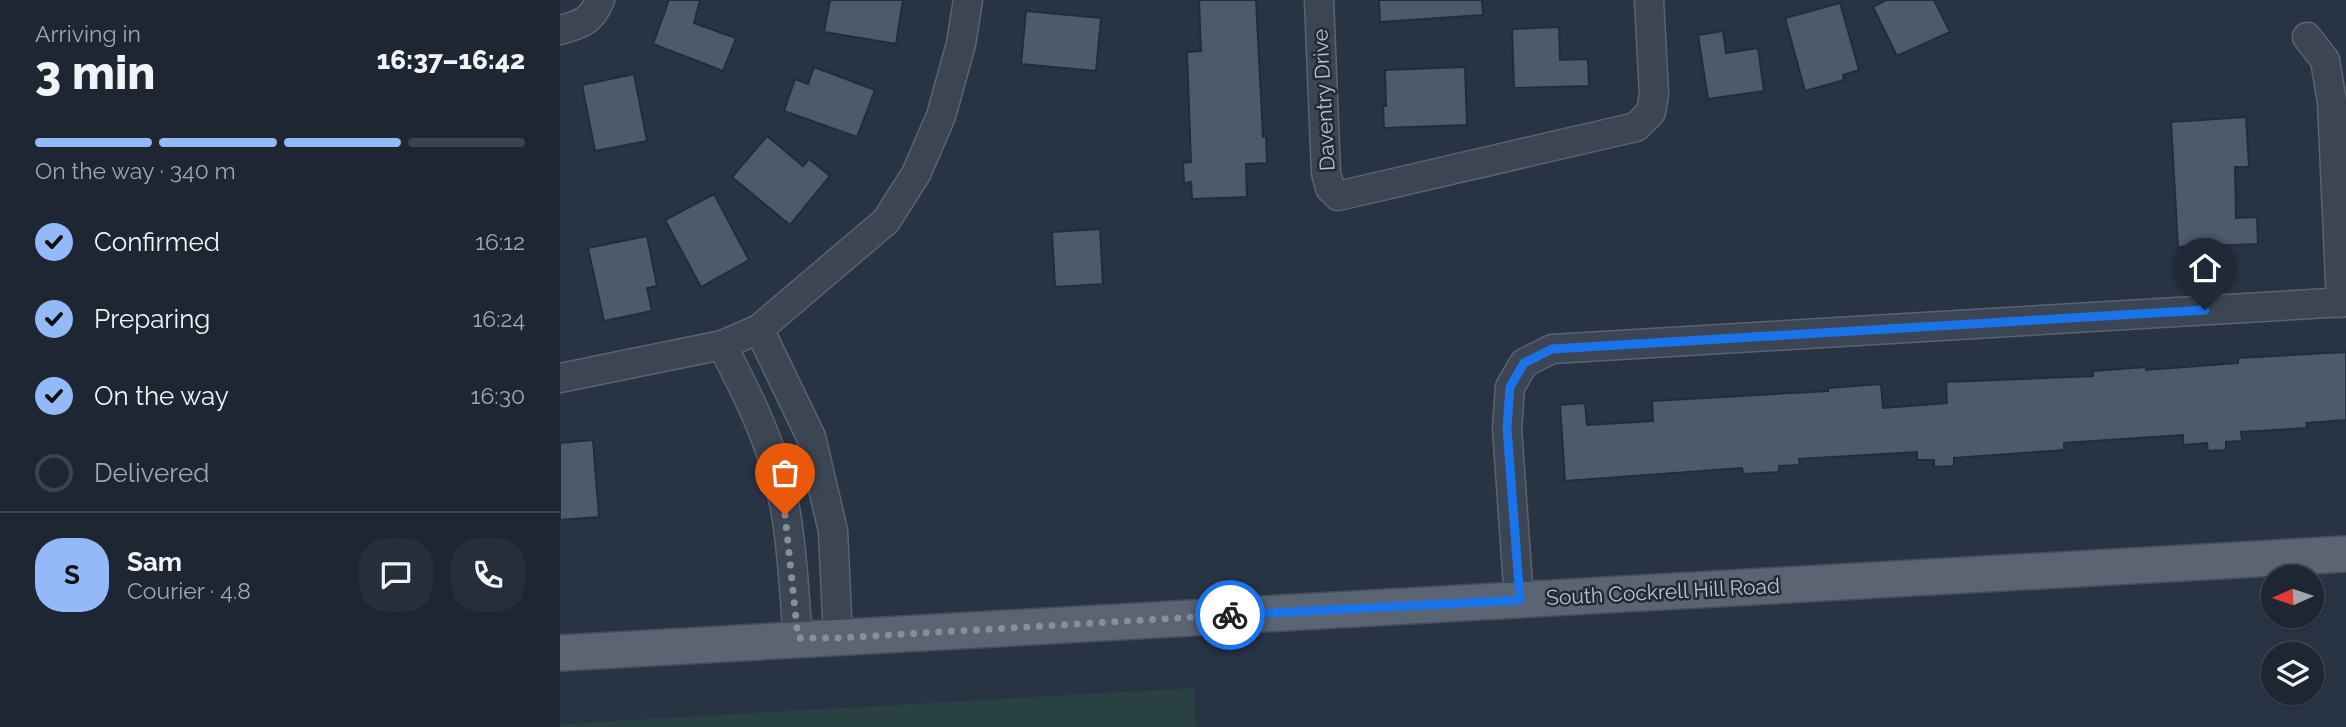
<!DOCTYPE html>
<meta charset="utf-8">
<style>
body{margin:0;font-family:Raleway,sans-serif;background:#262e3b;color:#f1f3f6;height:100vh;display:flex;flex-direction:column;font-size:26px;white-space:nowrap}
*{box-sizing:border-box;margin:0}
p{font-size:23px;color:#a1a5ac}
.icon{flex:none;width:38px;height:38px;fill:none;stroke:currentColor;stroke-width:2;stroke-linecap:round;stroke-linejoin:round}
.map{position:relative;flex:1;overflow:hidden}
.drawer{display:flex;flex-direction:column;background:#1e2633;width:560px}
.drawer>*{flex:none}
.needle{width:46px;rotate:267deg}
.buttons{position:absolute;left:1701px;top:565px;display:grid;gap:14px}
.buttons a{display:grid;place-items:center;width:63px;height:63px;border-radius:50%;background:#1e2633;box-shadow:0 2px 5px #0004,0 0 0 2px #3c434e;font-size:35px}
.pin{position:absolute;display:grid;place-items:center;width:60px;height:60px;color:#fff;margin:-72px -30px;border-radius:50% 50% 50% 0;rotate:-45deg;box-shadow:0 0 7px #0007}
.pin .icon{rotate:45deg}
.courier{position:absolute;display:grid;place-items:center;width:70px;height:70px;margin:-35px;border:5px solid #1a73e8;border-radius:50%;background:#fff;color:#222;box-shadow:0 2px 9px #0007}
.summary em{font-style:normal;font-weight:800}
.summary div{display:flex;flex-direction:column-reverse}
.summary{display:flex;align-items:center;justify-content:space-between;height:119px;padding:0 35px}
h1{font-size:46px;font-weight:800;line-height:52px}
.bar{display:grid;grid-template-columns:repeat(4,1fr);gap:10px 7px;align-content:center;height:84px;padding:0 35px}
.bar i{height:9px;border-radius:5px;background:#3c434e}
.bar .selected{background:#93b9f8}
.bar p{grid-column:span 4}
.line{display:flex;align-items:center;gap:18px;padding:0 35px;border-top:2px solid #3c434e}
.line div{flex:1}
.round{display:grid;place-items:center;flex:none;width:74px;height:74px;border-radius:28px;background:#262e3b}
ol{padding:0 35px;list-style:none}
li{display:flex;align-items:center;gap:21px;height:77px}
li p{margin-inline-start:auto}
li .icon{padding:7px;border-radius:50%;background:#93b9f8;color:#111;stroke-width:4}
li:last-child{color:#a1a5ac}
li i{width:38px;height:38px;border:4px solid #3c434e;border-radius:50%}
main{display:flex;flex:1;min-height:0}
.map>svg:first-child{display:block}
.green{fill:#2a4144}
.building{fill:#4e5a6c;stroke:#232c3b;stroke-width:2}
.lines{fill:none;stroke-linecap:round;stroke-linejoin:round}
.minor-casing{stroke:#5a6370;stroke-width:31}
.major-casing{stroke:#464e5c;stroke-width:38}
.minor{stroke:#3c4553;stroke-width:28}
.major{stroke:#5a6473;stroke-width:35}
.done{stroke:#868f9d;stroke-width:7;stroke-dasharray:0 12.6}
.route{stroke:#1a73e8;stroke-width:9}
.labels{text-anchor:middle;stroke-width:5;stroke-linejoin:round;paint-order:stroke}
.street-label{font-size:21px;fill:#b9c1cd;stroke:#202a39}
</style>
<main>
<section class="drawer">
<div class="summary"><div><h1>3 min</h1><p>Arriving in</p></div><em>16:37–16:42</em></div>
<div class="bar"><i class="selected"></i><i class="selected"></i><i class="selected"></i><i></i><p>On the way · 340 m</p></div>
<ol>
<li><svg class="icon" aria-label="check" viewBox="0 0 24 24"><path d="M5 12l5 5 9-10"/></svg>Confirmed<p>16:12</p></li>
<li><svg class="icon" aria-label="check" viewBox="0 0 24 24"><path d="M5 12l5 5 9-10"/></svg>Preparing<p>16:24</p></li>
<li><svg class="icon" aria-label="check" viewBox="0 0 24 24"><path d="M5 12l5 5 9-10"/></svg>On the way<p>16:30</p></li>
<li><i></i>Delivered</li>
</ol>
<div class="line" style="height:126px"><b class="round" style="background:#93b9f8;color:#111">S</b><div><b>Sam</b><p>Courier · 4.8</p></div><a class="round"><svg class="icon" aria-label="chat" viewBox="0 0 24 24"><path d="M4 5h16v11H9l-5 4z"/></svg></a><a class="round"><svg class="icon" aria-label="phone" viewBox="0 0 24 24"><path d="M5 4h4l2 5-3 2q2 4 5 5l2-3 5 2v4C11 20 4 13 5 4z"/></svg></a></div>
</section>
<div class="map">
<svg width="1786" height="727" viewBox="0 0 1786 727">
<rect width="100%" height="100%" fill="#283344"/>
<polygon class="green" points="634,688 636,727 0,727 0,724"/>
<g class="building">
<polygon points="109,0 140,0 134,23 176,38 163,71 93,44"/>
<polygon points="270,0 343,0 336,44 264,32"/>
<polygon points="639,0 696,0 703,137 706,136 707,163 686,164 687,197 632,199 631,182 624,183 623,163 631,162 627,52 641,51"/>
<polygon points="819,0 922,0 923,15 820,22"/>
<polygon points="1326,0 1374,0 1390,32 1337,56 1313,7"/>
<polygon points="1280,3 1299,70 1283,75 1284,80 1245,91 1225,18"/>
<polygon points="466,11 541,18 536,71 461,64"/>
<polygon points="999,27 1000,60 1028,59 1029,86 954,88 952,29"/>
<polygon points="1163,31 1166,53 1198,48 1204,91 1148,99 1138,35"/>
<polygon points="254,67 315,90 297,137 224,111 235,79 248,84"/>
<polygon points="905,67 907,125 824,128 823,106 826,106 825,70"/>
<polygon points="74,74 87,141 35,151 22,85"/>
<polygon points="1686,117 1689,167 1675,167 1676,218 1697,217 1698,244 1618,247 1611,122"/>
<polygon points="207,136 243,166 249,159 270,176 230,225 172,177"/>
<polygon points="154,194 189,260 141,287 105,220"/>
<polygon points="540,229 543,284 495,287 492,232"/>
<polygon points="87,236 97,286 87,288 92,311 44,321 28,248"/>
<polygon points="1786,352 1786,420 1746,423 1747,428 1681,432 1682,441 1666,442 1666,450 1648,451 1647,443 1623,445 1623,435 1504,443 1504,450 1394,458 1394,466 1374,467 1374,460 1357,460 1357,452 1239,459 1240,465 1219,466 1219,472 1183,474 1182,468 1005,481 1000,405 1025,403 1027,425 1093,421 1092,401 1268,391 1268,388 1321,384 1323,408 1387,403 1386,382 1533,376 1533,371 1586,367 1586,370 1678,363 1678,358"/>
<polygon points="33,440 39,517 0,520 0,443"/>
</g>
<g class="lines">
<g class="minor-casing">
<g id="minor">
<polyline points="759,0 766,173 770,188 778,196 1076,127 1091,112 1094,94 1089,0"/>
<path d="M0,30C21,24 31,22 40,0"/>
<polyline points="1747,37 1765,60 1772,102 1781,303"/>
<polyline points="199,329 251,437 273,531 278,638"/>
<path d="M162,345C183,386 205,428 217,473C232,526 233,583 238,638"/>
<polyline points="0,378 162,345 199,329 326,221 356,174 381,116 401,44 408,0"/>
<polyline points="959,600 947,428 950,387 964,363 992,349 1786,302"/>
</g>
</g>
<g class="major-casing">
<polyline id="major" points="0,653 1786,554"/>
</g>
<use href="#minor" class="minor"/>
<use href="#major" class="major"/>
</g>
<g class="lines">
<polyline class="done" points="225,515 238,638 278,638 670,615"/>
<polyline class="route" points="670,615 960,600 947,428 950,387 964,363 992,349 1645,310"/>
</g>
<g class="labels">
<g class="street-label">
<text transform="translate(764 100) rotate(-93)" y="7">Daventry Drive</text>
<text transform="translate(1103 592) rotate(-3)" y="7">South Cockrell Hill Road</text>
</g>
</g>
</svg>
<div class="buttons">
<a><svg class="needle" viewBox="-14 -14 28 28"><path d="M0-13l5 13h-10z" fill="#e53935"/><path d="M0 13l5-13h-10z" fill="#a1a5ac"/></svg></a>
<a><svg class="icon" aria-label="layers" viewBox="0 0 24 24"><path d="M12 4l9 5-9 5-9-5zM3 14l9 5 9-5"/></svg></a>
</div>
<div class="pin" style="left:225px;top:515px;background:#ea580c"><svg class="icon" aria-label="bag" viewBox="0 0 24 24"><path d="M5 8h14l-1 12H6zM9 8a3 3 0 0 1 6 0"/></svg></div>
<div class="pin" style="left:1645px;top:310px;background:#1f2937"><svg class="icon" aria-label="home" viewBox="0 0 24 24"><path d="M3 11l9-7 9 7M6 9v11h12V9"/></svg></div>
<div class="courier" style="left:670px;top:615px"><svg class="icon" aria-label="bike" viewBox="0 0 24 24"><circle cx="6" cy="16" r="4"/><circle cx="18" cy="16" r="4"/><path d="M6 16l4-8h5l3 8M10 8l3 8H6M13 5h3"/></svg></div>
</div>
</main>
